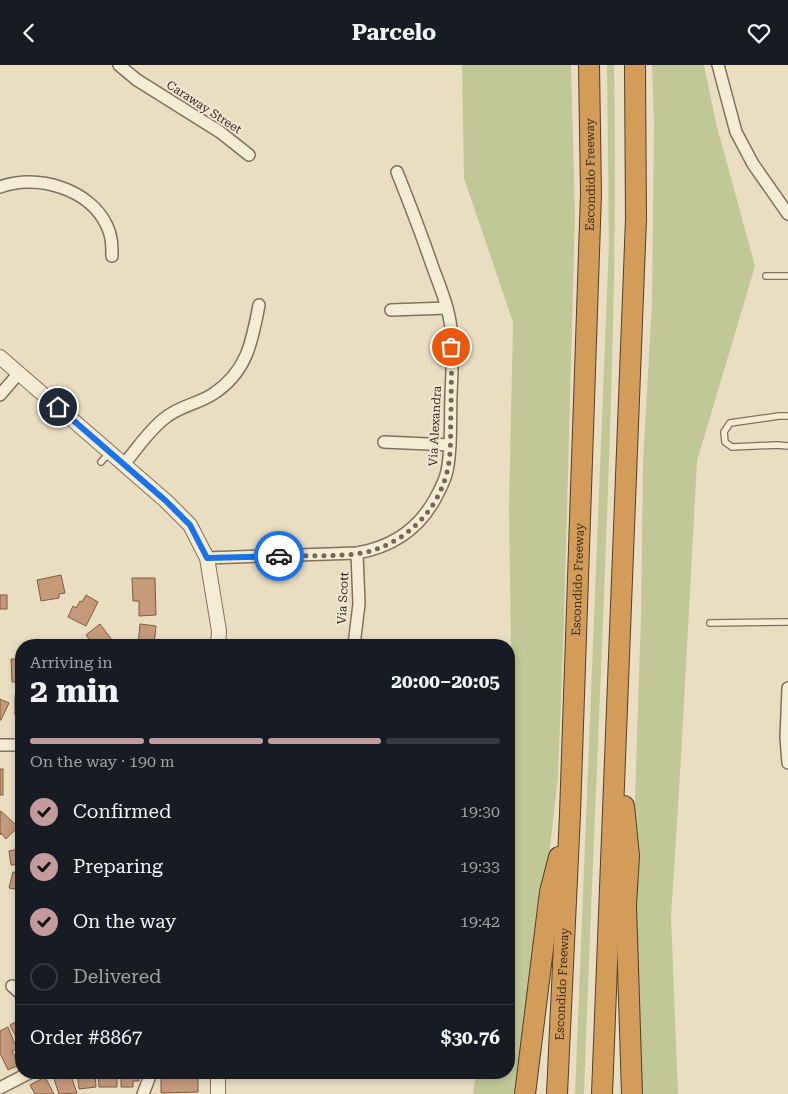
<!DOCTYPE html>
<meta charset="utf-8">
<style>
body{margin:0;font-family:"Roboto Serif",serif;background:#242831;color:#f1f3f6;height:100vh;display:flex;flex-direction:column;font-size:19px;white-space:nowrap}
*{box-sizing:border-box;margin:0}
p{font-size:16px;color:#9ea1a6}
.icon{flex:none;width:28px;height:28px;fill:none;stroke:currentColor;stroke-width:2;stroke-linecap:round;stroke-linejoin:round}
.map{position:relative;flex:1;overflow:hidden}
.details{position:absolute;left:15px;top:574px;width:500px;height:440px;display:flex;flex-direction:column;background:#171b24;border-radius:20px;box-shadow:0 2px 8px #0003}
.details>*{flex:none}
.pin{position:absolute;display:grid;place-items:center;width:42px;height:42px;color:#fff;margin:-21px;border:2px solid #fff;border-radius:50%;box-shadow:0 1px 5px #0007}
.courier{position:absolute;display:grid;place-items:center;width:50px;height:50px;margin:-25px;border:4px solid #1a73e8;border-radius:50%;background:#fff;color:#222;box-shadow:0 1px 6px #0007}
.overview em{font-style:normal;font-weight:700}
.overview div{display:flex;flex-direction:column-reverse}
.overview{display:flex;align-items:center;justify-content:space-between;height:85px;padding:0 15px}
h1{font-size:32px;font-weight:700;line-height:38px}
.bar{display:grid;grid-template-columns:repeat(4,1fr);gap:8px 5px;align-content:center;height:60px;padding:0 15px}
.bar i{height:6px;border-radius:4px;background:#363941}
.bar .active{background:#c49b9d}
.bar p{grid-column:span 4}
.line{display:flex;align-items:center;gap:12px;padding:0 15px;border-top:1px solid #363941}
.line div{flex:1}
ol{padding:0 15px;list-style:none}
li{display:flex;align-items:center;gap:15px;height:55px}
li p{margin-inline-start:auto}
li .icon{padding:5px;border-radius:50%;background:#c49b9d;color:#111;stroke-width:4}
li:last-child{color:#9ea1a6}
li i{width:28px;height:28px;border:2px solid #363941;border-radius:50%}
header{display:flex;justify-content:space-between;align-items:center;height:65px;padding:0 15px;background:#171b24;font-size:22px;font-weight:700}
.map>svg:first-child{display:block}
.green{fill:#c1c797}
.building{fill:#c59a7b;stroke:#7f5b43}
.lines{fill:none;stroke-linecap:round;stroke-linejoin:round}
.service-casing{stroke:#82705b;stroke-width:8}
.minor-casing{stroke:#82705b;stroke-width:14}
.tertiary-casing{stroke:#82705b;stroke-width:16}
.motorway-casing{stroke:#503e2f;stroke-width:22}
.service{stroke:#f5ecd5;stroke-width:5.5}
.minor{stroke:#f5ecd5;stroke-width:11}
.tertiary{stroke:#f5ecd5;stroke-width:14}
.motorway{stroke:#d39d59;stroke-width:20}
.done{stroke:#736857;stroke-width:5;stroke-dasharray:0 9}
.route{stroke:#1a73e8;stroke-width:6}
.labels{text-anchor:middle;stroke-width:4;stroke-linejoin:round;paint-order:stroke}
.street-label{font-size:12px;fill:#33281e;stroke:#f2e8d1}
</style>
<header><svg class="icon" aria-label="back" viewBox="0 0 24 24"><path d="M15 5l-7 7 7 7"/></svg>Parcelo<svg class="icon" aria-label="heart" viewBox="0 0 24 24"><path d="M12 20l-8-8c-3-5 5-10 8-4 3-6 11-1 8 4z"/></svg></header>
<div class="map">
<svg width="788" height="1029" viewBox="0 0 788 1029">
<rect width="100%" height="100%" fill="#eadec2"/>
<g class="green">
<polygon points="462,0 571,0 575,151 564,555 558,712 535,914 518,1029 473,1029 476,1008 509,1008 509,699 512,660 509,442 513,257 464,113"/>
<path d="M607,0H614C617,142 613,283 608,424C601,626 591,827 584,1029H575L609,178Z"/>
<polygon points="652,0 704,0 716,58 755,201 697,396 681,693 671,852 678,1029 640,1029 634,764 641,551 643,397 652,238 654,60"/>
</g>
<g class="building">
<polygon points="61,510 65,528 59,529 59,533 41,536 37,515"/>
<polygon points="132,513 155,513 156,550 139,551 139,536 133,536"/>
<rect x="0" y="530" width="7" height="14"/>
<polygon points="86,530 98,537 86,561 68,552 73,541 76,543 80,536 82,537"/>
<polygon points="100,559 115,579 113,580 88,580 91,577 86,570"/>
<polygon points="140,559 156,561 154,580 138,580"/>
<polygon points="11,594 21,594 21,617 12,617"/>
<polygon points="15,630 21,630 21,658 19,658 19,650 15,650"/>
<polygon points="0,634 9,638 1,655 0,655"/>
<rect x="0" y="704" width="3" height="26"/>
<polygon points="1,746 18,762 6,774 1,768 0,770 0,747"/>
<polygon points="21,773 21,799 11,800 9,786 19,784 18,774"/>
<polygon points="13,807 21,808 21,834 18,834 20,825 9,823"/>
<polygon points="21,954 21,982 10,960"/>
<polygon points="8,962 17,984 12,986 19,1000 8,1005 0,988 0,966"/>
<polygon points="52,1008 70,1008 77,1028 59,1029"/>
<polygon points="77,1008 95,1008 96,1022 79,1024"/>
<polygon points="98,1008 117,1008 117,1022 99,1022"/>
<polygon points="121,1008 139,1008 139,1016 133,1016 133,1022 121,1022"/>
<polygon points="198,1009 198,1027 161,1028 161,1013 172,1013 172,1010"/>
<polygon points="45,1012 54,1029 35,1029 30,1020"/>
</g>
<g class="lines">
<g class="service-casing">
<g id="service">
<polyline points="766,211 788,211"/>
<polyline points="788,351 779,351 730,358 724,367 725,377 732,382 777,380 788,381"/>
<polyline points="101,397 110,387"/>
<polyline points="710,558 788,557"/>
</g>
</g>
<g class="minor-casing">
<g id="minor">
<polyline points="119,0 137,15 220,67 249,90"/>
<polyline points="718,0 736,67 753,99 788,149"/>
<path d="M0,122C37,108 90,124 107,161C112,171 112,181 112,191"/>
<polyline points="391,245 447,243"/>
<polyline points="0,330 19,308"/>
<polyline points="384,377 450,380"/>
<path d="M124,399C137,384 149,365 165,353C179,341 198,339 213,329C247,307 252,277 259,240"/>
<path d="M207,493L357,488C392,482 418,465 435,434C440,425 445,416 447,406C452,382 450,355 451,330C452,302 455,270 447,243C443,228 437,214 432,200C421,168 409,137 397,107"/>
<polyline points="354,580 359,539 357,488"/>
<polyline points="788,623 786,673 788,698"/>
<polyline points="0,680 21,680"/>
<polyline points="12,921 21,929"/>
<polyline points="0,1023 29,1008"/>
<polyline points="143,1029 150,1011 149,1008"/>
</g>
</g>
<g class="tertiary-casing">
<g id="tertiary">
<polyline points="0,292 166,436 190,460 207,493 219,566 218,580"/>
<polyline points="218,1008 218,1029"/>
</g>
</g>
<g class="motorway-casing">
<g id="motorway">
<polyline points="624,741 629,791 626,840 632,1029"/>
<polyline points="525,1029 550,827 559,792"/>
<path id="s1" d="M557,1029L570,749L591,129L589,0"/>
<polyline points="602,1029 636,154 635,0"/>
</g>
</g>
<use href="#service" class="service"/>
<use href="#minor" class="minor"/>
<use href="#tertiary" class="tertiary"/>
<use href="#motorway" class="motorway"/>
</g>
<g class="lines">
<path class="done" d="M279,491C306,490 351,493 374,485C410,473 438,444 447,407C452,388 450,366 451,346C451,325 452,303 451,282"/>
<polyline class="route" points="58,342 166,436 190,460 207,493 279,491"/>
</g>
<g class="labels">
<g class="street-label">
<text transform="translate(204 42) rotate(33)" y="4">Caraway Street</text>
<text dy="4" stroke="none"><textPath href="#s1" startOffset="920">Escondido Freeway</textPath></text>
<text transform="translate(435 361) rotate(-87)" y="4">Via Alexandra</text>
<text dy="4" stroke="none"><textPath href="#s1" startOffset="515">Escondido Freeway</textPath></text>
<text transform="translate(343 533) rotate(-87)" y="4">Via Scott</text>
<text dy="4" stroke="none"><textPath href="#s1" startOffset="110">Escondido Freeway</textPath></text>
</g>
</g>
</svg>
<div class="pin" style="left:451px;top:282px;background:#ea580c"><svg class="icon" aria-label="bag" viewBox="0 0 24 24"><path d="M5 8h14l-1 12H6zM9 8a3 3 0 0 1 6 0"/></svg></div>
<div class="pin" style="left:58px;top:342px;background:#1f2937"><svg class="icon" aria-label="home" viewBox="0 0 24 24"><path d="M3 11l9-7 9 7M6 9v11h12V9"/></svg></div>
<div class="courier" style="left:279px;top:491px"><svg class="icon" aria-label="car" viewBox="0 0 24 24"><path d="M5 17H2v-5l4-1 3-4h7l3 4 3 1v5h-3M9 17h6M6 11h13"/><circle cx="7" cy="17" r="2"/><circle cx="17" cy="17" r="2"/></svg></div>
<section class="details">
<div class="overview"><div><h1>2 min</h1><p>Arriving in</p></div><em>20:00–20:05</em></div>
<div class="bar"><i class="active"></i><i class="active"></i><i class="active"></i><i></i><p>On the way · 190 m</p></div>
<ol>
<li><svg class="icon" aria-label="check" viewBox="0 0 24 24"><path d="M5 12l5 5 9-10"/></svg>Confirmed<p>19:30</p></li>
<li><svg class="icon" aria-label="check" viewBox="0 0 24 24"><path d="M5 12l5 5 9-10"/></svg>Preparing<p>19:33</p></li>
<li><svg class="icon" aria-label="check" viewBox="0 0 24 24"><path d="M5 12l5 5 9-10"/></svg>On the way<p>19:42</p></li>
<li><i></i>Delivered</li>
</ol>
<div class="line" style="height:65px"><div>Order #8867</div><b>$30.76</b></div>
</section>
</div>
